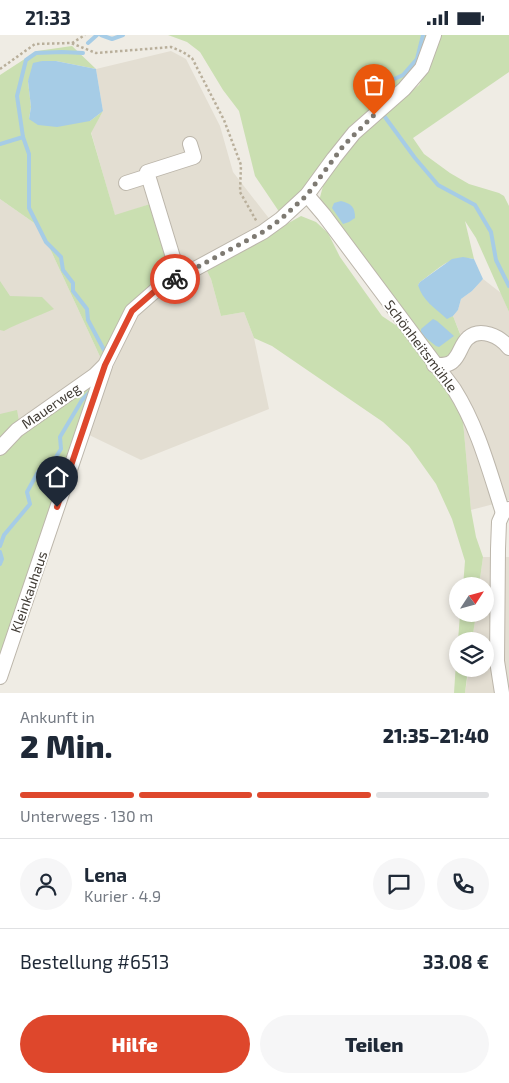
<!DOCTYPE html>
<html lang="de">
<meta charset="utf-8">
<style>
body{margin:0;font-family:"Exo 2",sans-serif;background:#f6f6f7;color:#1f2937;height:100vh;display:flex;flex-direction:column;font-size:19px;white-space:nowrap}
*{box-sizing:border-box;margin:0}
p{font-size:16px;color:#747a83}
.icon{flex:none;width:28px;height:28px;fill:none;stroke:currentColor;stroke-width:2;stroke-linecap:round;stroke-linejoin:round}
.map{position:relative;height:658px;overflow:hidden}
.drawer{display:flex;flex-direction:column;background:#fff;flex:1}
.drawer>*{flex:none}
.needle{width:32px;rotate:54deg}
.fabs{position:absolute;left:449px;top:542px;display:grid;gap:10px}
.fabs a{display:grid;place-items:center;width:45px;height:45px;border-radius:50%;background:#fff;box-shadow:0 2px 8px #0003;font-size:25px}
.pin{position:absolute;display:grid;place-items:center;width:42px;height:42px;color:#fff;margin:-51px -21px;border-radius:50% 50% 50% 0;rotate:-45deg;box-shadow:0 0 5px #0007}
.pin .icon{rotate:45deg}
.courier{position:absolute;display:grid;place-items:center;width:50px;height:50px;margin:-25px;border:4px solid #de472c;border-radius:50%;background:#fff;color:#222;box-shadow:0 1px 6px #0007}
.summary em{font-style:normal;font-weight:800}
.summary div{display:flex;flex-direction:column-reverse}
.summary{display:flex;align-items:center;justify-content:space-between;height:85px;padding:0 20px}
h1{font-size:32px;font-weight:800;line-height:38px}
.bar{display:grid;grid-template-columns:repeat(4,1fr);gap:8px 5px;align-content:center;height:60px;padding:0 20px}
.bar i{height:6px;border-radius:4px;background:#e0e1e3}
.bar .selected{background:#de472c}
.bar p{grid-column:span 4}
.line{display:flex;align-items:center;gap:12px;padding:0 20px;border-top:1px solid #e0e1e3}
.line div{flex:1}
.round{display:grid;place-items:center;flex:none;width:52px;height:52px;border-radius:26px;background:#f6f6f7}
.button{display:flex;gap:10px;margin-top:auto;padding:10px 20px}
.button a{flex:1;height:58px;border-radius:30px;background:#de472c;color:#fff;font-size:20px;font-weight:800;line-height:58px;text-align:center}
.button a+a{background:#f6f6f7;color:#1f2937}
.status{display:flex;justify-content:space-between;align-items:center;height:35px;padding:0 25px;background:#fff;direction:ltr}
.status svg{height:14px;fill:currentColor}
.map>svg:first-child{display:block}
.residential{fill:#e3ded2}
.green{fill:#cadfb1}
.water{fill:#a6cce6}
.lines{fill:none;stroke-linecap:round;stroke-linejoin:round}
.stream{stroke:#a6cce6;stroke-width:4}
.minor-casing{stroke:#bcb6ab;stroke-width:16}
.path{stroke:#b9af9b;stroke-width:2.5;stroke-dasharray:2.5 2.5;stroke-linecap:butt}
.minor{stroke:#fff;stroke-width:14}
.done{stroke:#7e7a72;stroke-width:5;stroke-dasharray:0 9}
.route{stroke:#de472c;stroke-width:6}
.labels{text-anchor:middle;stroke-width:4;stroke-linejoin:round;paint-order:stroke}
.street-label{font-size:14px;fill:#413c35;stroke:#fff}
</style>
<div class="status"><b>21:33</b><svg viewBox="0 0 49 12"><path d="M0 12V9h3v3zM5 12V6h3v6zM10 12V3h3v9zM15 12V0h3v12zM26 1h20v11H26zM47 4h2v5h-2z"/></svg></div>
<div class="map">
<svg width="509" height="658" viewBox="0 0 509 658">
<rect width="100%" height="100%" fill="#efece4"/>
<g class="residential">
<polygon points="171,16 186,24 220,91 233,137 271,186 190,231 181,225 150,169 115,181 91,97 103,76 96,34"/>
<polygon points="0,164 40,192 103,328 92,339 12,390 0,394"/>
<polygon points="206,234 211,244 221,281 244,277 254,303 269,374 141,425 83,397 134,287 149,266"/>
<polygon points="483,244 501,258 509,277 509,465 471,475 463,386 454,364 447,325 462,303 453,281 458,275 461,264 472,256"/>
<polygon points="483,522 509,522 509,658 465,658 469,634 485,634 485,606 472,606 476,579 485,579 485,551 479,551"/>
</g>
<g class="green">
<polygon points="168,0 429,0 417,31 282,181 255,141 239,76 223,55 200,17 187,7"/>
<path d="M439,0H509V37L413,103L424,119L450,138L469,149L499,158L504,161L509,171V277L476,203L465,186L474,224C450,219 439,234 420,247L418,250L447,283L453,281L462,304L447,325L434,327L319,166L323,151L356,103L419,50L428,33Z"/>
<polygon points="72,11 96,34 56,26 42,26 28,46 31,72 29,84 90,86 103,76 91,98 115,180 150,169 172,237 155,252 103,328 40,192 0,164 0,40 37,16"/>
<polygon points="301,181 316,187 328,198 340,222 382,281 406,297 454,364 463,386 471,475 476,502 483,522 479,551 463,551 465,526 452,484 436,449 409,411 383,387 272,311 254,303 244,277 221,281 211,244 206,234"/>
<path d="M0,246L10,261L42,262L54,274C37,282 20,287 4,296L0,295Z"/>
<polygon points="93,346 0,642 0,379 17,375 20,392"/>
<polygon points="460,579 476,579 472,606 458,606"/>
<polygon points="457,612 458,634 468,634 465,658 454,658"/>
</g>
<g class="water">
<polygon points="42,26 56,26 96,34 103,76 90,86 57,92 38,90 29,84 31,72 28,46 33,28"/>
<path d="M341,166C351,169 355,171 355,183L349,187L343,189L332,173L334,168Z"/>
<path d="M463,222L474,224L483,244L472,256L461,264L458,275L453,281L447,284C436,274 422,265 418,250L420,247L452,224Z"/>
<polygon points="433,284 437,286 454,301 439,312 436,311 421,299 421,294"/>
</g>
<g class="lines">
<g class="stream">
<polyline points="101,0 112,4 123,0"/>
<polyline points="88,8 97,0"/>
<polyline points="378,72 373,60 377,52 403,40 417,24 423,0"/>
<polyline points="382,78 415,123 438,150 475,170 491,197 496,225 509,251"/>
<polyline points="23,102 29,119 29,173 46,207 61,222 63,235 73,248 73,256 87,274 88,285 104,315"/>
<polyline points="0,109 23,102 17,61 26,25 36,18 62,17 83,18"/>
<polyline points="0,511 4,500 30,469 27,457 38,437 49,433 61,414 60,402 82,365 92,355"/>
<polyline points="0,517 2,524 0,529"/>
</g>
<g class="minor-casing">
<g id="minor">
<polyline points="126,148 148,141"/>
<path d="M307,160L324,180L454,354C478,392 489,435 503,478"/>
<polyline points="179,242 147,137 194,122 190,109"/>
<path d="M434,330C441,330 448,331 453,326C460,320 461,309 468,303C480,292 500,301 509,313"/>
<polyline points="0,413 17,395 95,340 105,330 132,276 156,255 263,197 281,184 307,160 334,123 354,98 404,54 422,33 434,0"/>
<polyline points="0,642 105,331"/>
<polyline points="502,658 497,626 498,514 499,487 503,478 509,474"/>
</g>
</g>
<g class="path">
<polyline points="72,8 85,0"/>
<polyline points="0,34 35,9 71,8 96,18 171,12 183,17 192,23 224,85 241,130 240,157 257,187"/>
</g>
<use href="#minor" class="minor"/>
</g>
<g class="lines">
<polyline class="done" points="175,244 263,197 281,184 307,160 344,110 374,80"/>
<polyline class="route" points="57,472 105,330 132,276 156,255 175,244"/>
</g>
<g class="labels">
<g class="street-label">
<text transform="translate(421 311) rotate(53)" y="5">Schönheitsmühle</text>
<text transform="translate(51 371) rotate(-35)" y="5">Mauerweg</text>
<text transform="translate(29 557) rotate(-71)" y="5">Kleinkauhaus</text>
</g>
</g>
</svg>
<div class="fabs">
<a><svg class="needle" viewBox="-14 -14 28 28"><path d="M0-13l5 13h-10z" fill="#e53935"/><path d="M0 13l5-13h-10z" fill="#747a83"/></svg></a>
<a><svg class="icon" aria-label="layers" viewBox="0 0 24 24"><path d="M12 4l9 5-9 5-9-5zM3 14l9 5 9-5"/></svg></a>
</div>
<div class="pin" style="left:374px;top:80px;background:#ea580c"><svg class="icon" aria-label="bag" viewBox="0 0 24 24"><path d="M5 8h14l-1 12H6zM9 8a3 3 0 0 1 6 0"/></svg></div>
<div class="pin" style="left:57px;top:472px;background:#1f2937"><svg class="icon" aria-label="home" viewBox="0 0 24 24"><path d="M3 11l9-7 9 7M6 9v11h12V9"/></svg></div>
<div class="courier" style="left:175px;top:244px"><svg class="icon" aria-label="bike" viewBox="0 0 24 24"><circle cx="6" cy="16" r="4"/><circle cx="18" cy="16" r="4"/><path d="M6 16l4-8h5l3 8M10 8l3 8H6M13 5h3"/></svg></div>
</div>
<section class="drawer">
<div class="summary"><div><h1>2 Min.</h1><p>Ankunft in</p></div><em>21:35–21:40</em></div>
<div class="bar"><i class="selected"></i><i class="selected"></i><i class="selected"></i><i></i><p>Unterwegs · 130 m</p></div>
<div class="line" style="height:90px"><a class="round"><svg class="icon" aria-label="person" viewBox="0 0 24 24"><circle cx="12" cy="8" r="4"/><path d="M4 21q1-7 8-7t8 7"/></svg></a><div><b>Lena</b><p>Kurier · 4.9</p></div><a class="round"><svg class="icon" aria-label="chat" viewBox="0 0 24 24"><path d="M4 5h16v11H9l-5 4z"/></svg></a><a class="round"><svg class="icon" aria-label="phone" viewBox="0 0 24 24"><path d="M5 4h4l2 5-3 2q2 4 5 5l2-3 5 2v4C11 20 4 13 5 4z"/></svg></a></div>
<div class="line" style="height:65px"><div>Bestellung #6513</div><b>33.08 €</b></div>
<div class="button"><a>Hilfe</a><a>Teilen</a></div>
</section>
